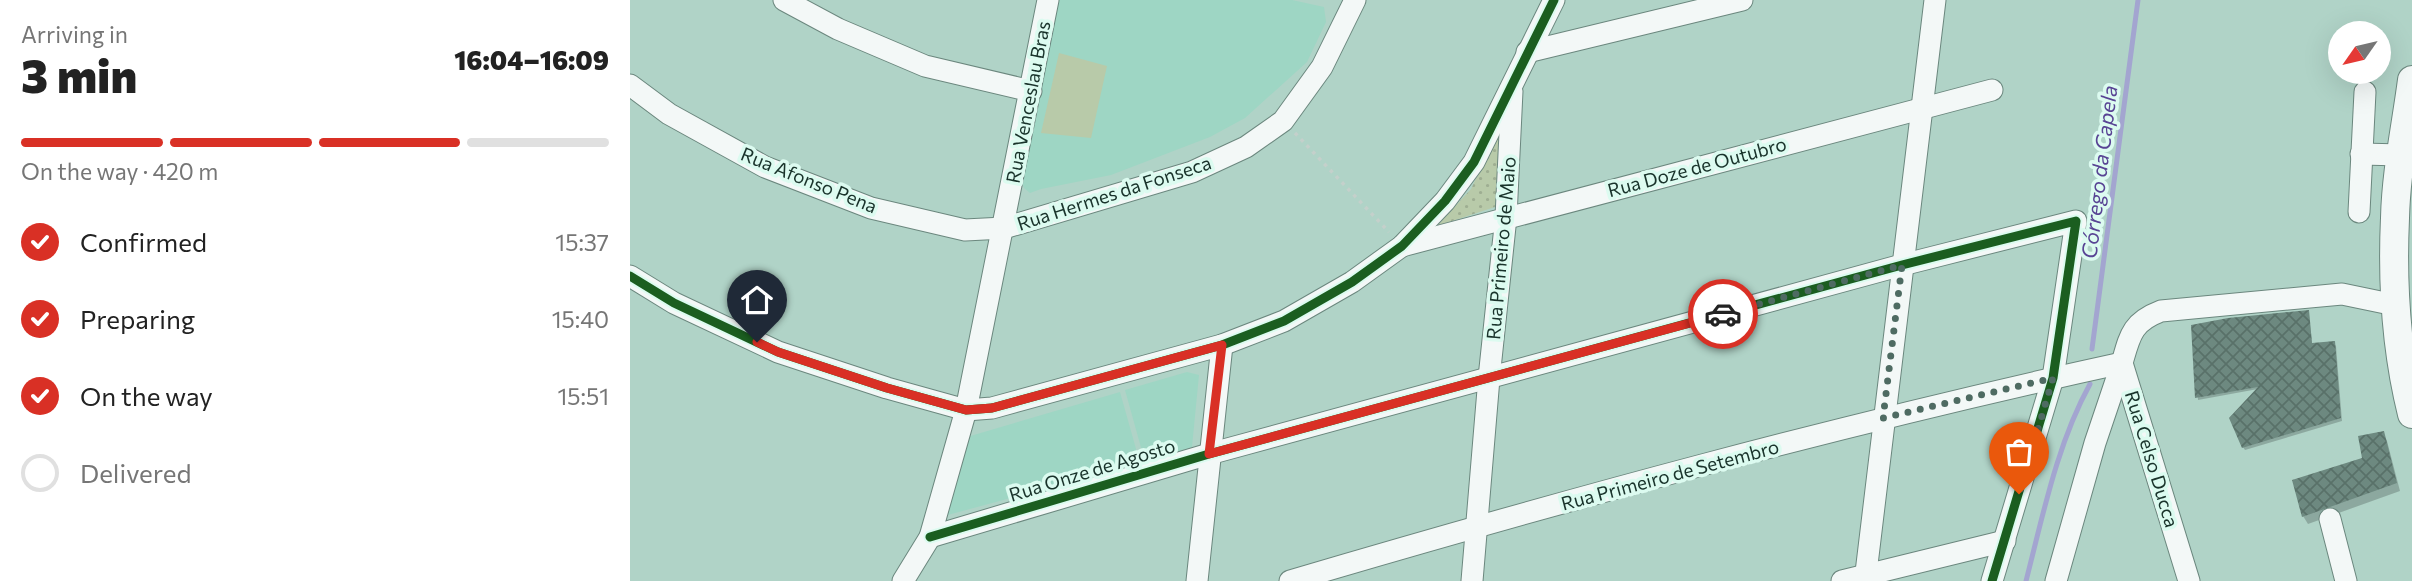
<!DOCTYPE html>
<meta charset="utf-8">
<style>
body{margin:0;font-family:Commissioner,sans-serif;background:#f2f2f2;color:#222;height:100vh;display:flex;flex-direction:column;font-size:26px;white-space:nowrap}
*{box-sizing:border-box;margin:0}
p{font-size:23px;color:#767676}
.icon{flex:none;width:38px;height:38px;fill:none;stroke:currentColor;stroke-width:2;stroke-linecap:round;stroke-linejoin:round}
.map{position:relative;flex:1;overflow:hidden}
.side{display:flex;flex-direction:column;background:#fff;width:630px}
.side>*{flex:none}
.needle{width:46px;rotate:236deg}
.controls{position:absolute;left:1698px;top:21px;display:grid;gap:14px}
.controls a{display:grid;place-items:center;width:63px;height:63px;border-radius:50%;background:#fff;box-shadow:0 7px 28px #0002;font-size:35px}
.pin{position:absolute;display:grid;place-items:center;width:60px;height:60px;color:#fff;margin:-72px -30px;border-radius:50% 50% 50% 0;rotate:-45deg;box-shadow:0 0 7px #0007}
.pin .icon{rotate:45deg}
.courier{position:absolute;display:grid;place-items:center;width:70px;height:70px;margin:-35px;border:5px solid #d93025;border-radius:50%;background:#fff;color:#222;box-shadow:0 2px 9px #0007}
.headline em{font-style:normal;font-weight:800}
.headline div{display:flex;flex-direction:column-reverse}
.headline{display:flex;align-items:center;justify-content:space-between;height:119px;padding:0 21px}
h1{font-size:46px;font-weight:800;line-height:52px}
.bar{display:grid;grid-template-columns:repeat(4,1fr);gap:10px 7px;align-content:center;height:84px;padding:0 21px}
.bar i{height:9px;border-radius:5px;background:#e0e0e0}
.bar .on{background:#d93025}
.bar p{grid-column:span 4}
ol{padding:0 21px;list-style:none}
li{display:flex;align-items:center;gap:21px;height:77px}
li p{margin-inline-start:auto}
li .icon{padding:7px;border-radius:50%;background:#d93025;color:#fff;stroke-width:4}
li:last-child{color:#767676}
li i{width:38px;height:38px;border:4px solid #e0e0e0;border-radius:50%}
main{display:flex;flex:1;min-height:0}
.map>svg:first-child{display:block}
.built{fill:#9ed6c4}
.green{fill:#b8caa9}
.park{fill:url(#park-dots)}
.shadow{fill:#0003}
.lines{fill:none;stroke-linecap:round;stroke-linejoin:round}
.stream{stroke:#a3a5d0;stroke-width:5}
.building{fill:url(#building-cross-hatch)}
.minor-casing{stroke:#6b877e;stroke-width:23}
.major-casing{stroke:#6b877e;stroke-width:30}
.path{stroke:#c4d0cb;stroke-width:3.5;stroke-dasharray:3.5 5;stroke-linecap:butt}
.minor{stroke:#f3f8f7;stroke-width:21}
.major{stroke:#f3f8f7;stroke-width:28}
.cycleway-casing{stroke:#dcfbf0;stroke-width:13}
.cycleway{stroke:#1b5e20;stroke-width:9}
.done{stroke:#4e6b62;stroke-width:7;stroke-dasharray:0 12.6}
.route{stroke:#d93025;stroke-width:9}
.labels{text-anchor:middle;stroke-width:7;stroke-linejoin:round;paint-order:stroke}
.street-label{font-size:19px;fill:#19332b;stroke:#dcfbf0}
.water-label{font-size:21px;font-style:italic;fill:#584494;stroke:#dcfbf0}
</style>
<main>
<section class="side">
<div class="headline"><div><h1>3 min</h1><p>Arriving in</p></div><em>16:04–16:09</em></div>
<div class="bar"><i class="on"></i><i class="on"></i><i class="on"></i><i></i><p>On the way · 420 m</p></div>
<ol>
<li><svg class="icon" aria-label="check" viewBox="0 0 24 24"><path d="M5 12l5 5 9-10"/></svg>Confirmed<p>15:37</p></li>
<li><svg class="icon" aria-label="check" viewBox="0 0 24 24"><path d="M5 12l5 5 9-10"/></svg>Preparing<p>15:40</p></li>
<li><svg class="icon" aria-label="check" viewBox="0 0 24 24"><path d="M5 12l5 5 9-10"/></svg>On the way<p>15:51</p></li>
<li><i></i>Delivered</li>
</ol>
</section>
<div class="map">
<svg width="1782" height="581" viewBox="0 0 1782 581">
<defs>
<pattern id="park-dots" width="8" height="8" patternUnits="userSpaceOnUse" patternTransform="scale(1.75)"><rect width="8" height="8" fill="#b8caa9"/><path d="M2 2h.1M6 6h.1" fill="none" stroke="#9eae92" stroke-width="1.8" stroke-linecap="round"/></pattern>
<pattern id="building-cross-hatch" width="8" height="8" patternUnits="userSpaceOnUse" patternTransform="scale(1.75)"><rect width="8" height="8" fill="#6d8980"/><path d="M0 0l8 8M0 8l8-8" fill="none" stroke="#597169"/></pattern>
</defs>
<rect width="100%" height="100%" fill="#b0d3c7"/>
<g class="built">
<polygon points="425,0 662,0 694,7 696,22 677,62 615,118 580,137 481,175 411,189 400,193 394,188 390,178"/>
<polygon points="557,372 569,375 562,447 515,462 495,390"/>
<polygon points="490,392 510,463 314,516 337,437"/>
</g>
<polygon class="green" points="429,53 477,66 461,138 411,133"/>
<polygon class="park" points="873,121 865,207 807,226 841,189"/>
<g class="shadow">
<polygon points="1679,315 1682,345 1704,343 1706,346 1712,421 1615,450 1613,447 1628,389 1568,400 1563,327"/>
<polygon points="1753,433 1757,441 1770,491 1678,524 1673,516 1734,459"/>
</g>
<g class="lines">
<g class="stream">
<polyline points="1462,349 1508,0"/>
<path d="M1396,581C1413,515 1427,444 1460,384"/>
</g>
</g>
<g class="building">
<polygon points="1679,310 1682,343 1705,341 1711,418 1612,448 1599,418 1628,387 1565,398 1561,325 1598,318"/>
<polygon points="1754,431 1767,483 1672,517 1662,480 1732,458 1728,436"/>
</g>
<g class="lines">
<g class="minor-casing">
<g id="minor">
<polyline points="154,0 208,29 295,66 401,91"/>
<polyline points="897,52 1112,0"/>
<polyline points="0,85 39,114 135,167 241,208 335,230 374,228 562,172 616,147 653,121 692,67 725,0"/>
<polyline points="1731,154 1772,155"/>
<polyline points="1729,212 1735,92"/>
<polyline points="772,246 1362,90"/>
<polyline points="0,276 44,303 148,352 257,388 336,410 362,408 592,345 654,321 722,282 772,246 815,201 844,162 924,0"/>
<polyline points="1700,519 1716,581"/>
<polyline points="300,537 579,454 1272,265 1446,221 1423,378 1362,581"/>
<polyline points="273,581 300,537 336,410 418,0"/>
<polyline points="567,581 592,345"/>
<path d="M660,581C935,500 1212,424 1492,363"/>
<polyline points="842,581 859,378 876,217 882,91"/>
<polyline points="1212,581 1375,541"/>
<polyline points="1235,581 1305,0"/>
<polyline points="1426,581 1465,443 1492,363"/>
<path d="M1559,581L1492,363C1500,335 1502,322 1531,311L1712,294L1765,305"/>
</g>
</g>
<g class="major-casing">
<path id="major" d="M1782,80C1776,126 1766,172 1765,218C1762,284 1766,350 1782,414"/>
</g>
<polyline class="path" points="665,133 759,232"/>
<use href="#minor" class="minor"/>
<use href="#major" class="major"/>
<g class="cycleway-casing">
<g id="cycleway">
<polyline points="0,276 44,303 148,352 257,388 336,410 362,408 592,345 654,321 722,282 772,246 815,201 844,162 924,0"/>
<polyline points="300,537 579,454 1272,265 1446,221 1423,378 1362,581"/>
</g>
</g>
<use href="#cycleway" class="cycleway"/>
</g>
<g class="lines">
<polyline class="done" points="1093,314 1272,265 1253,418 1423,378 1389,494"/>
<polyline class="route" points="127,342 148,352 257,388 336,410 362,408 592,345 579,454 1093,314"/>
</g>
<g class="labels">
<g class="street-label">
<text transform="translate(398 102) rotate(-79)" y="7">Rua Venceslau Bras</text>
<text transform="translate(1067 167) rotate(-15)" y="7">Rua Doze de Outubro</text>
<text transform="translate(179 180) rotate(22)" y="7">Rua Afonso Pena</text>
<text transform="translate(484 193) rotate(-18)" y="7">Rua Hermes da Fonseca</text>
<text transform="translate(871 248) rotate(-85)" y="7">Rua Primeiro de Maio</text>
<text transform="translate(1522 459) rotate(73)" y="7">Rua Celso Ducca</text>
<text transform="translate(462 470) rotate(-17)" y="7">Rua Onze de Agosto</text>
<text transform="translate(1040 475) rotate(-15)" y="7">Rua Primeiro de Setembro</text>
</g>
<g class="water-label">
<text transform="translate(1470 172) rotate(-83)" y="7">Córrego da Capela</text>
</g>
</g>
</svg>
<div class="controls">
<a><svg class="needle" viewBox="-14 -14 28 28"><path d="M0-13l5 13h-10z" fill="#e53935"/><path d="M0 13l5-13h-10z" fill="#767676"/></svg></a>
</div>
<div class="pin" style="left:1389px;top:494px;background:#ea580c"><svg class="icon" aria-label="bag" viewBox="0 0 24 24"><path d="M5 8h14l-1 12H6zM9 8a3 3 0 0 1 6 0"/></svg></div>
<div class="pin" style="left:127px;top:342px;background:#1f2937"><svg class="icon" aria-label="home" viewBox="0 0 24 24"><path d="M3 11l9-7 9 7M6 9v11h12V9"/></svg></div>
<div class="courier" style="left:1093px;top:314px"><svg class="icon" aria-label="car" viewBox="0 0 24 24"><path d="M5 17H2v-5l4-1 3-4h7l3 4 3 1v5h-3M9 17h6M6 11h13"/><circle cx="7" cy="17" r="2"/><circle cx="17" cy="17" r="2"/></svg></div>
</div>
</main>
